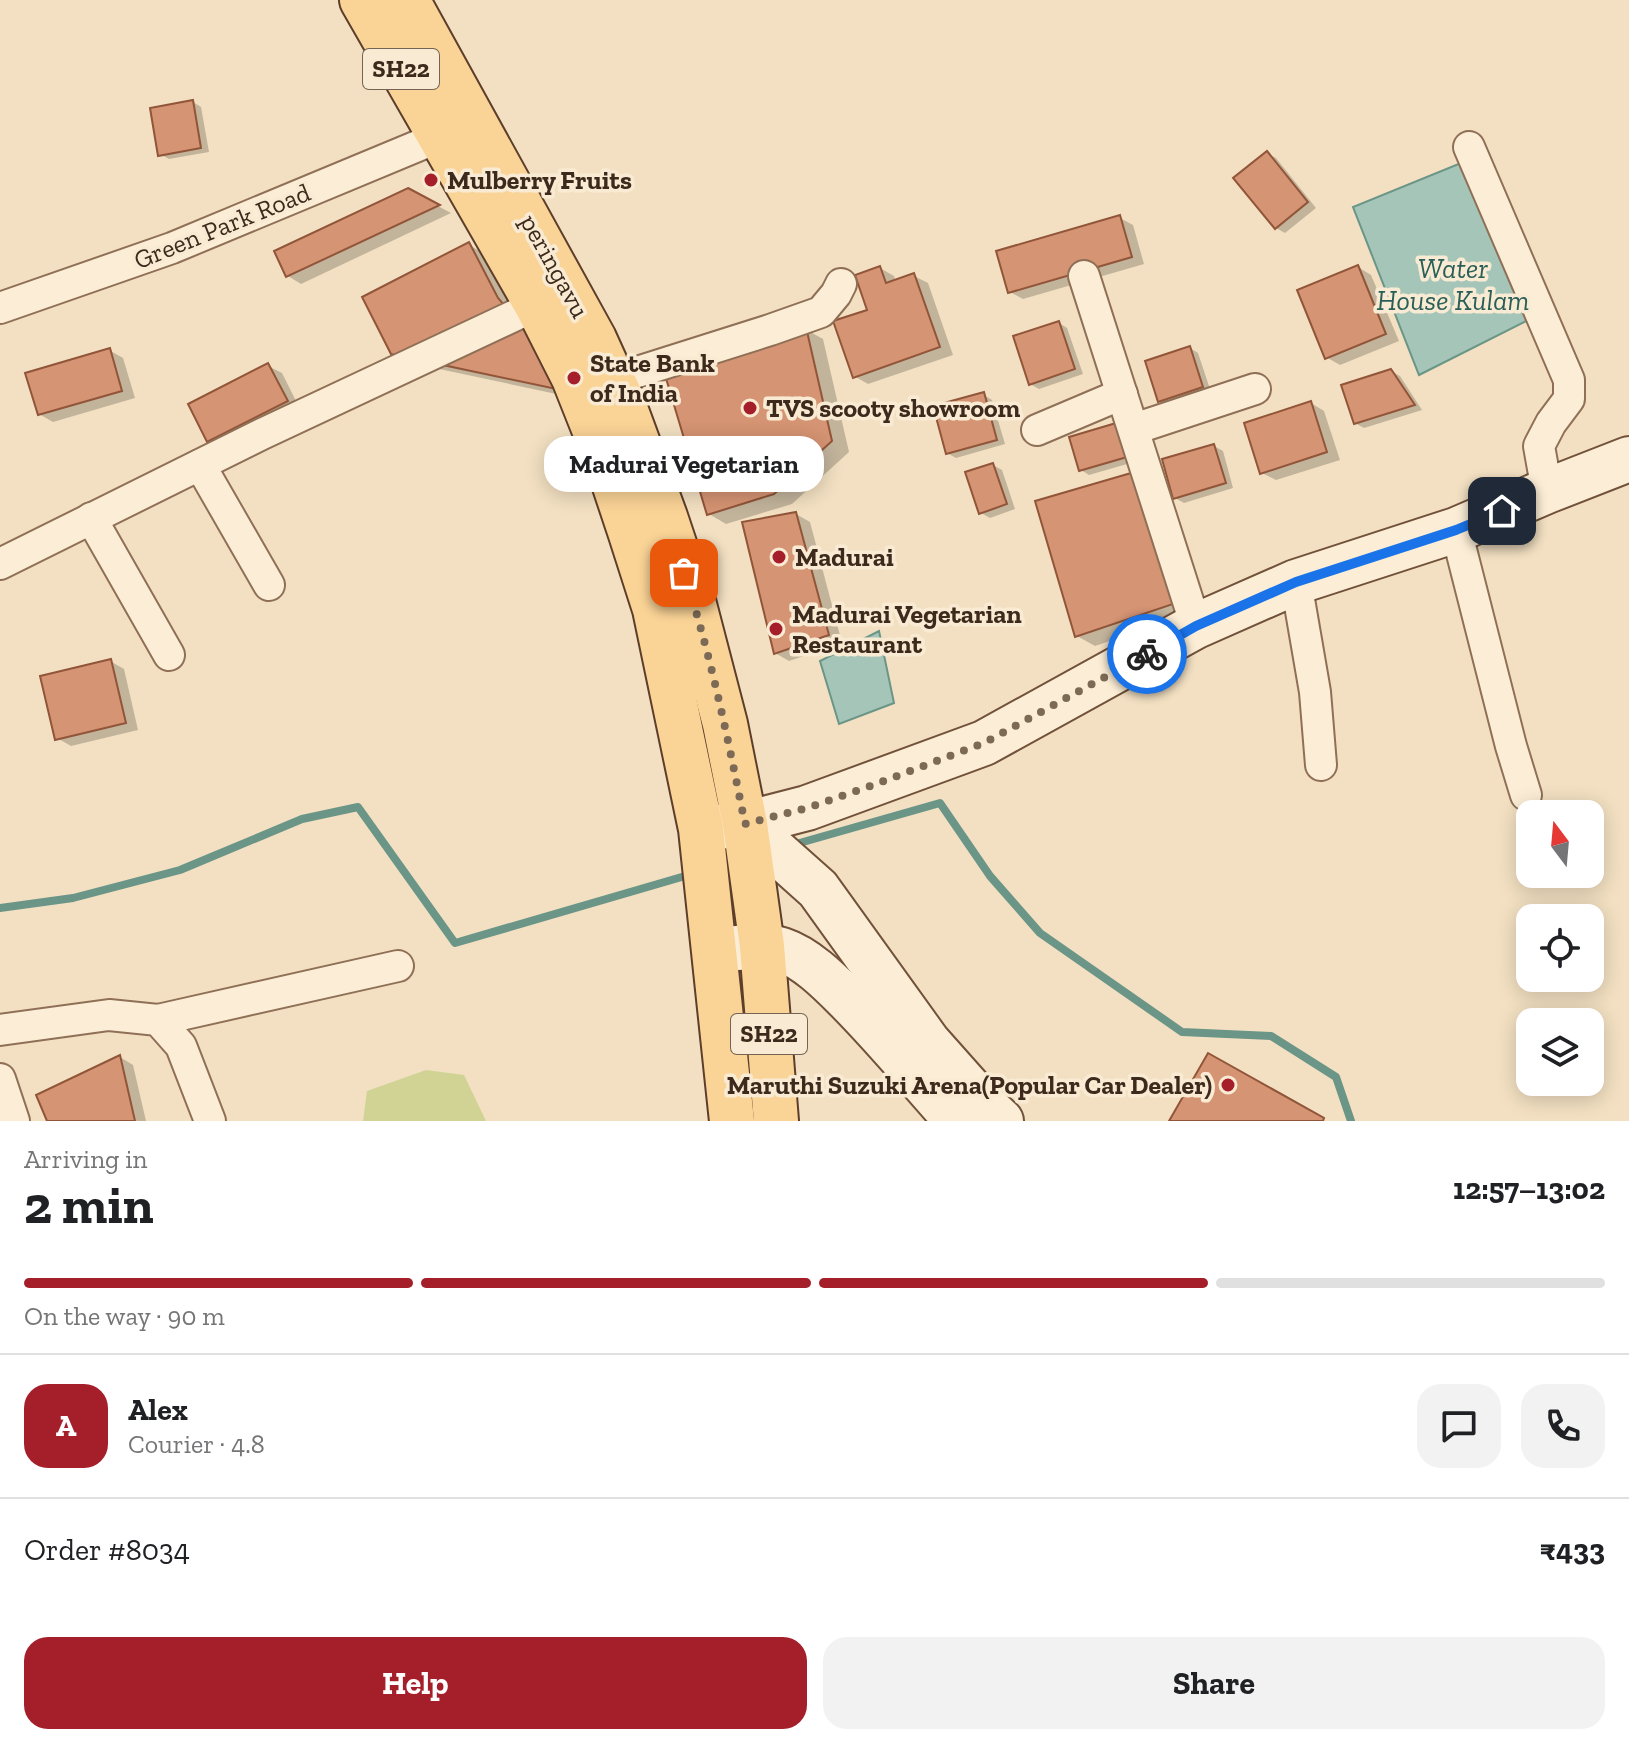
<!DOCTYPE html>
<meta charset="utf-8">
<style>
body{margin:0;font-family:"Zilla Slab",serif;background:#f2f2f2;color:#202124;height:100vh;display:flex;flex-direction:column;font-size:30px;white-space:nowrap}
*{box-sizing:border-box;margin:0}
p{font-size:26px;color:#757577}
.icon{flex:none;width:44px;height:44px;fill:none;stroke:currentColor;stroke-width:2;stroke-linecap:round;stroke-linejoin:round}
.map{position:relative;height:1121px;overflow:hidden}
.side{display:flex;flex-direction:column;background:#fff;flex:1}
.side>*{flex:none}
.needle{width:52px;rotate:344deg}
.buttons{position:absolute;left:1516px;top:800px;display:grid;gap:16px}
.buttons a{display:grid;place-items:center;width:88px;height:88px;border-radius:16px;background:#fff;box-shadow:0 4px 20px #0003;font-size:40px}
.pin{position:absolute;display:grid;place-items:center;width:68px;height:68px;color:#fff;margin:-34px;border-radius:16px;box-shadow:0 4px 12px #0006}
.courier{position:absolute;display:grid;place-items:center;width:80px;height:80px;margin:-40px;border:6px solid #1a73e8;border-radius:50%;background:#fff;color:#222;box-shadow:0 2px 10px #0007}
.bubble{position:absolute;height:56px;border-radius:24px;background:#fff;box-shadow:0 4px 20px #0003;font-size:26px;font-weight:800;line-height:56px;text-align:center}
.headline em{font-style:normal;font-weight:800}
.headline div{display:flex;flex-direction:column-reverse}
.headline{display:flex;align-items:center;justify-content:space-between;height:136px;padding:0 24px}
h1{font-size:52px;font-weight:800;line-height:60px}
.bar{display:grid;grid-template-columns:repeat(4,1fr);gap:12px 8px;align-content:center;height:96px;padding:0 24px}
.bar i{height:10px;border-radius:6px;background:#e0e0e0}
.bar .current{background:#a51f2b}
.bar p{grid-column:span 4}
.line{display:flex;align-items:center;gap:20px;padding:0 24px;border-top:2px solid #e0e0e0}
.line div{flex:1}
.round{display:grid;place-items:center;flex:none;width:84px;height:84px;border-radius:24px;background:#f2f2f2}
.primary-button{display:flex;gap:16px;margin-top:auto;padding:16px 24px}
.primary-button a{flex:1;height:92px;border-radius:24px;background:#a51f2b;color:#fff;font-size:32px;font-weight:800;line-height:92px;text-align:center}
.primary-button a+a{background:#f2f2f2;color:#202124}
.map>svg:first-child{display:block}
.green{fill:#d0d394}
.water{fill:#a5c5b9;stroke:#6a9587;stroke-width:2}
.shadow{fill:#0003}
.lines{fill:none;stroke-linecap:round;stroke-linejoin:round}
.stream{stroke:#6a9587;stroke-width:8}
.building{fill:#d59473;stroke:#915539;stroke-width:2}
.street-casing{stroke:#8f7057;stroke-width:34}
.secondary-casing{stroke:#71513a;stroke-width:48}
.primary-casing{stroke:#5d3e2b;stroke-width:48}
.street{stroke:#fceed6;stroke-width:30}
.secondary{stroke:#fceed6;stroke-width:44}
.primary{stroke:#fad396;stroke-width:44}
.done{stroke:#7d6a56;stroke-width:8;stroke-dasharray:0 14.4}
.route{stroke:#1a73e8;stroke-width:10}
.poi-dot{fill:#a51f2b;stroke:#f9ebd3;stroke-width:3}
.labels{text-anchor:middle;stroke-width:7;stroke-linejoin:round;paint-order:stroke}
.shield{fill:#f9ebd3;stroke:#756453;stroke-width:2}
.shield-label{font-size:24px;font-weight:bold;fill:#3d2a1c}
.poi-label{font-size:26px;font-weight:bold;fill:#3d2a1c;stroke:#f9ebd3;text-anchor:start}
.street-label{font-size:26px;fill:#3d2a1c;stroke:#f9ebd3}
.water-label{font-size:28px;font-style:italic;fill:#2a5f57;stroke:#f9ebd3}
</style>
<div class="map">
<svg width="1629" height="1121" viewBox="0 0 1629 1121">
<rect width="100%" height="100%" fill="#f3e0c2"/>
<polygon class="green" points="426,1070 464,1075 486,1121 363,1121 367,1091"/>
<g class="water">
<polygon points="1461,163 1542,313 1419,375 1353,207"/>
<polygon points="879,631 894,703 839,724 820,661"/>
</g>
<g class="shadow">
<polygon points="193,102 201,107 209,152 169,159 160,154"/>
<polygon points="1267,153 1276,158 1316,208 1285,233 1276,228"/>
<polygon points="408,190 451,213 301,284 288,276"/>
<polygon points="1120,218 1133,225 1144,264 1023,299 1010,292"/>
<polygon points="469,245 487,255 594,402 411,363"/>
<polygon points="1358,267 1371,275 1399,341 1340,365 1326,357"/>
<polygon points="880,268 894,276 896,282 914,276 928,283 953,355 868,384 854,376"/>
<polygon points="1059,323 1067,328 1083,374 1039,389 1030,384"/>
<polygon points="805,329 823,339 849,452 792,504 726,524 709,514"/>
<polygon points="1190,348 1198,353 1211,392 1169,406 1160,401"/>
<polygon points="109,350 123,358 135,398 53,422 39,414"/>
<polygon points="268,366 282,373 300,409 222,448 209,440"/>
<polygon points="1391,371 1400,376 1422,410 1364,428 1355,423"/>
<polygon points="984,395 992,400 1005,444 956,458 947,453"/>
<polygon points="1311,403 1324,411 1340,460 1276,480 1262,473"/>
<polygon points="1116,425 1134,462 1089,475 1081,470"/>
<polygon points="1214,446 1223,451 1233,488 1184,503 1175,498"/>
<polygon points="993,465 1002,470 1015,509 990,518 981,513"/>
<polygon points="1038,502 1205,609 1095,646 1077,636"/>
<polygon points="796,514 810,522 842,643 789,661 775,653"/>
<polygon points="110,661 124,669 138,730 71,746 57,738"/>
<polygon points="120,1057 133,1065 146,1121 49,1121"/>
</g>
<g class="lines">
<g class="stream">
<polyline points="789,846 940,803 990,876 1040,933 1182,1032 1271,1036 1336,1077 1351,1121"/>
<polyline points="0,908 73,898 180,870 302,819 358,807 455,943 692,874"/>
</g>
</g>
<g class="building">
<polygon points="193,100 201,148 158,156 150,108"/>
<polygon points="1267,151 1308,202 1275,229 1233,178"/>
<polygon points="408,188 440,205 286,277 274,251"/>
<polygon points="1120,215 1132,257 1008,293 996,251"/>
<polygon points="469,242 498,298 580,394 391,354 362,297"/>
<polygon points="1358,265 1386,334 1325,359 1297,290"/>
<polygon points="880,266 886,283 914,273 940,347 853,378 833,321 867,310 855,275"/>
<polygon points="1059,321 1075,369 1029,385 1013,336"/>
<polygon points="806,327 832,441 774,494 707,515 665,375"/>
<polygon points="1190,346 1203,387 1158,402 1145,361"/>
<polygon points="110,348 122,391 38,415 25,373"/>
<polygon points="268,363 288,401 207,442 188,404"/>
<polygon points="1391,369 1415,405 1354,424 1341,385"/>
<polygon points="984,392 997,440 946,454 933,406"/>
<polygon points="1311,401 1327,452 1260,474 1244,423"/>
<polygon points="1116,423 1127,457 1079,471 1069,437"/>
<polygon points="1214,444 1226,483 1173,499 1162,459"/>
<polygon points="993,463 1007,504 979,514 965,472"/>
<polygon points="1138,471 1188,599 1075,637 1035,501"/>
<polygon points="796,512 829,635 774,654 742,522"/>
<polygon points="111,659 126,723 55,740 40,676"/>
<polygon points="1208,1053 1324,1118 1323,1121 1169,1121"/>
<polygon points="120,1055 135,1121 47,1121 36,1095"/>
</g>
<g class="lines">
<g class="street-casing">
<g id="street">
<polyline points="1469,147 1569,380 1569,399 1551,423 1539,446 1547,491"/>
<polyline points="1084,276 1196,626"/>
<polyline points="0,308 172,248 456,130"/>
<polyline points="612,380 770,330 821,312 836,294 841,284"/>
<polyline points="1134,429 1255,389"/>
<polyline points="1037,430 1122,394"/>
<polyline points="200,465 269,585"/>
<polyline points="91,518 169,655"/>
<polyline points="1456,530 1511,746 1526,795"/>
<polyline points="0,564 262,434 537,305"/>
<polyline points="1296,582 1315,692 1321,765"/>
<polyline points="158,1020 398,966"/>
<polyline points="0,1030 109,1015 158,1020 181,1046 210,1121"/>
<polyline points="0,1079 14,1121"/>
</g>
</g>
<g class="secondary-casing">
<g id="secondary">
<polyline points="745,824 818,889 928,1042 984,1105 1001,1121"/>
<polyline points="707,828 745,824 807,808 984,743 1196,626 1296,582 1456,530 1547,491 1629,459"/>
<path d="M715,950C736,949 761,943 782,950C806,958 828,980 846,998C885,1037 920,1080 957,1121"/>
</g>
</g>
<g class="primary-casing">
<g id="primary">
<polyline points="362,0 537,305 574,378 605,456 631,534 655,609 701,829 732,1121"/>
<polyline points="407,0 594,339 623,403 665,517 693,601 725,724 745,824 762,946 776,1121"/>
</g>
</g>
<use href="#street" class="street"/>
<use href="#secondary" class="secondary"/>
<use href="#primary" class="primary"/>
</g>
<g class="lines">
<path class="done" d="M684,573C711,655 728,739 745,824L807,808L868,787L984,743L1147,654"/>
<polyline class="route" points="1147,654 1196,626 1296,582 1456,530 1502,511"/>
</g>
<g class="poi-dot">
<circle cx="431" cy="180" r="8"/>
<circle cx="574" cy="378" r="8"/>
<circle cx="750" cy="408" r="8"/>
<circle cx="779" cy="557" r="8"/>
<circle cx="776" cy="629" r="8"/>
<circle cx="1228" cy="1085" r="8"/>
</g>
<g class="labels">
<g class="shield">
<rect x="363" y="49" width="76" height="40" rx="6"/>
<rect x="731" y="1014" width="76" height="40" rx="6"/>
</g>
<g class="shield-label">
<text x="401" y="77">SH22</text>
<text x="769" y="1042">SH22</text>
</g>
<g class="poi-label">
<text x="447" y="189">Mulberry Fruits</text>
<text x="590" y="372">State Bank<tspan x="590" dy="30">of India</tspan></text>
<text x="766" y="417">TVS scooty showroom</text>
<text x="795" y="566">Madurai</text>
<text x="792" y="623">Madurai Vegetarian<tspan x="792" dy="30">Restaurant</tspan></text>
<text x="1212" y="1094" text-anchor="end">Maruthi Suzuki Arena(Popular Car Dealer)</text>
</g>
<g class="street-label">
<text transform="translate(222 226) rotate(-22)" y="9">Green Park Road</text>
<text transform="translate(555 266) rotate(61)" y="9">peringavu</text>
</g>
<g class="water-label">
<text x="1453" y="278">Water<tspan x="1453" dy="32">House Kulam</tspan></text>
</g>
</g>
</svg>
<div class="buttons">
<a><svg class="needle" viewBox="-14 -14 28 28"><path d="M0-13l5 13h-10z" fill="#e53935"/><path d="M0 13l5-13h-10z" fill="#757577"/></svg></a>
<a><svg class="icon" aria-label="locate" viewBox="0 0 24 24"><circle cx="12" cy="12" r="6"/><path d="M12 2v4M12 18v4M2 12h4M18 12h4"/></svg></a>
<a><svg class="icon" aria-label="layers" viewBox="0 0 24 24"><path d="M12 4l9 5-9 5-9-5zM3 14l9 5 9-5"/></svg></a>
</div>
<div class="pin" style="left:684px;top:573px;background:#ea580c"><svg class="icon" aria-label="bag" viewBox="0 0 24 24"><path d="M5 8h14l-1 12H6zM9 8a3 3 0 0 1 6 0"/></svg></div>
<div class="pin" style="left:1502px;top:511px;background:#1f2937"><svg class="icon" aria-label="home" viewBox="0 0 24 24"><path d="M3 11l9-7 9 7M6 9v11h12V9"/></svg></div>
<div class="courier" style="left:1147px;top:654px"><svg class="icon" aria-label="bike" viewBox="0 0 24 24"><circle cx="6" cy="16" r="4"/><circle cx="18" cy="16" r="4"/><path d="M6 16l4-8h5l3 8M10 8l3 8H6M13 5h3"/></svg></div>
<div class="bubble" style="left:544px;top:436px;width:280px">Madurai Vegetarian</div>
</div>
<section class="side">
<div class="headline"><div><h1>2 min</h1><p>Arriving in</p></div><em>12:57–13:02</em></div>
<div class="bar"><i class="current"></i><i class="current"></i><i class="current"></i><i></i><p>On the way · 90 m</p></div>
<div class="line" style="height:144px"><b class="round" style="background:#a51f2b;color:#fff">A</b><div><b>Alex</b><p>Courier · 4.8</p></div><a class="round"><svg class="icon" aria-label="chat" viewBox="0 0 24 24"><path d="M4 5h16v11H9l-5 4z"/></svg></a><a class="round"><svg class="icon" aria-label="phone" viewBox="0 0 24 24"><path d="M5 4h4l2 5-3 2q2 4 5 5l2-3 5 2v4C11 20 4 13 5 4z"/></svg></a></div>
<div class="line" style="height:104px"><div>Order #8034</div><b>₹433</b></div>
<div class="primary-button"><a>Help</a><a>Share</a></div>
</section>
